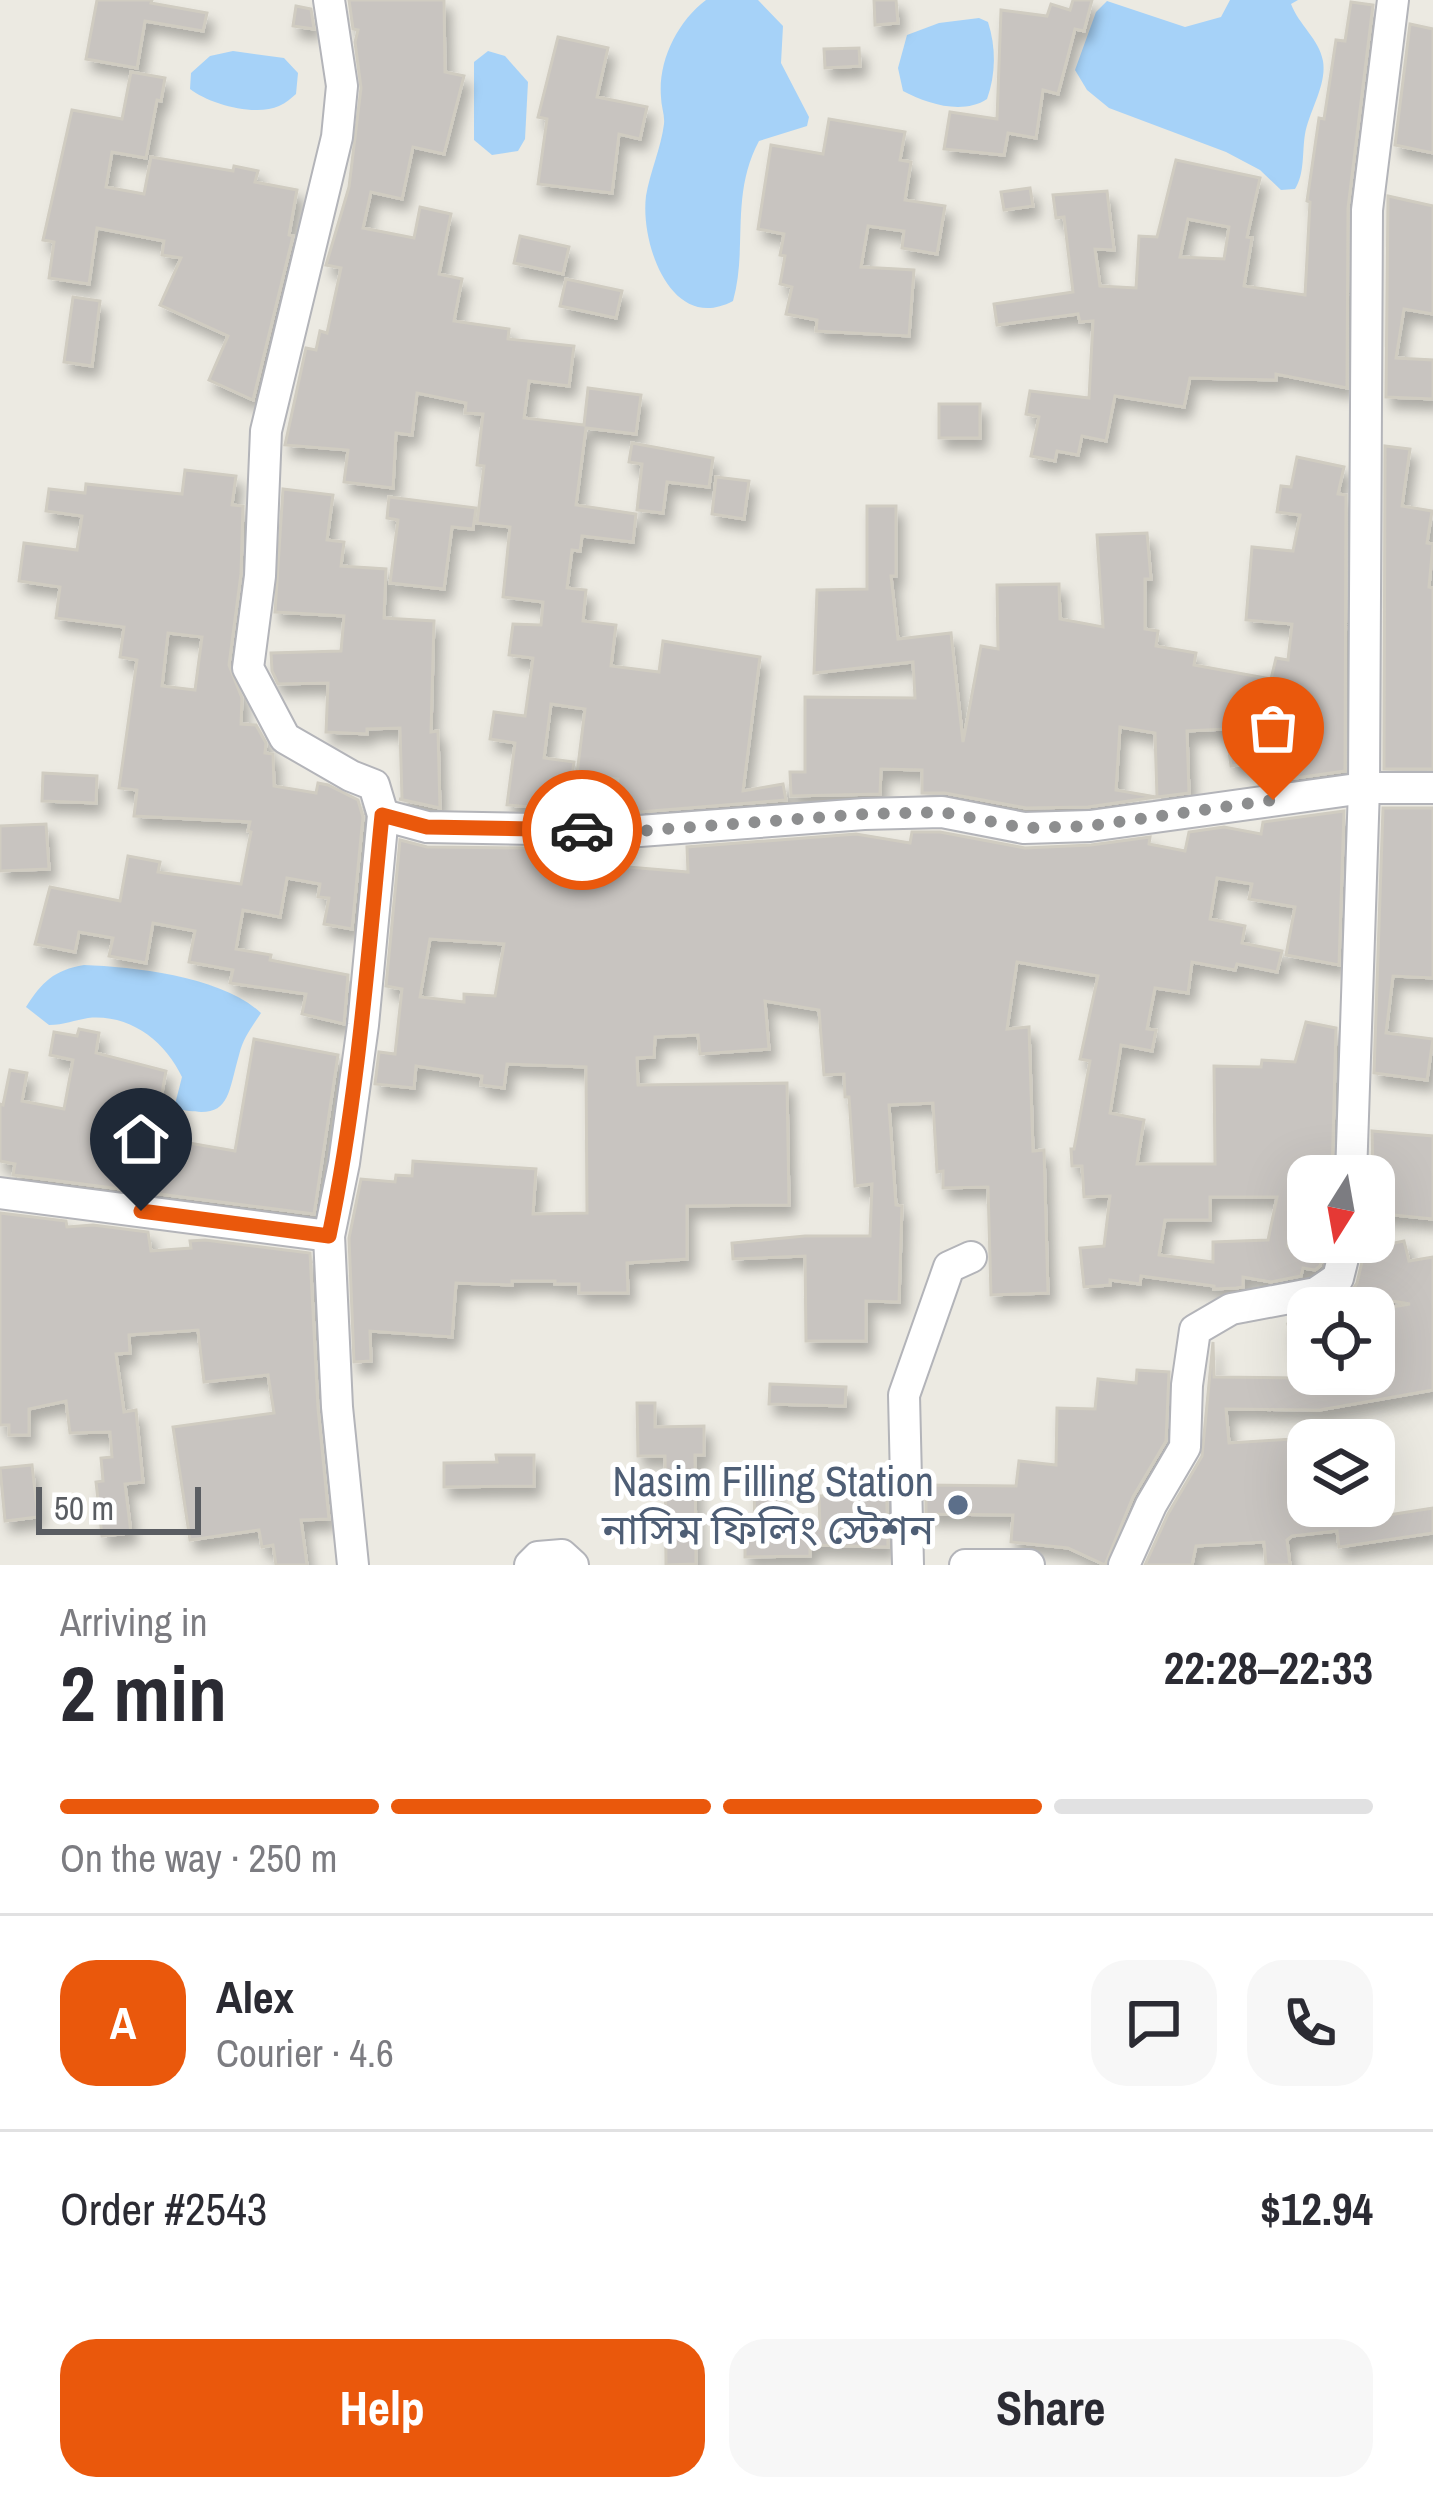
<!DOCTYPE html>
<meta charset="utf-8">
<style>
body{margin:0;font-family:"Archivo Narrow","Noto Sans Bengali",sans-serif;background:#f7f7f7;color:#2b2b33;height:100vh;display:flex;flex-direction:column;font-size:45px;white-space:nowrap}
*{box-sizing:border-box;margin:0}
p{font-size:39px;color:#7c7c81}
.icon{flex:none;width:66px;height:66px;fill:none;stroke:currentColor;stroke-width:2;stroke-linecap:round;stroke-linejoin:round}
.map{position:relative;height:1565px;overflow:hidden}
.drawer{display:flex;flex-direction:column;background:#fff;flex:1}
.drawer>*{flex:none}
.needle{width:78px;rotate:191deg}
.tools{position:absolute;left:1287px;top:1155px;display:grid;gap:24px}
.tools a{display:grid;place-items:center;width:108px;height:108px;border-radius:24px;background:#fff;box-shadow:0 12px 48px #0002;font-size:60px}
.scale{position:absolute;left:36px;bottom:30px;width:165px;box-sizing:border-box;padding-left:12px;border:6px solid #5a5d62;border-top:0;font-size:33px;line-height:42px;white-space:nowrap;color:#5a5d62;-webkit-text-stroke:9px #fff;paint-order:stroke}
.pin{position:absolute;display:grid;place-items:center;width:102px;height:102px;color:#fff;margin:-123px -51px;border-radius:50% 50% 50% 0;rotate:-45deg;box-shadow:0 0 12px #0007}
.pin .icon{rotate:45deg}
.courier{position:absolute;display:grid;place-items:center;width:120px;height:120px;margin:-60px;border:9px solid #ea580c;border-radius:50%;background:#fff;color:#222;box-shadow:0 3px 15px #0007}
.headline em{font-style:normal;font-weight:800}
.headline div{display:flex;flex-direction:column-reverse}
.headline{display:flex;align-items:center;justify-content:space-between;height:204px;padding:0 60px}
h1{font-size:78px;font-weight:800;line-height:90px}
.bar{display:grid;grid-template-columns:repeat(4,1fr);gap:18px 12px;align-content:center;height:144px;padding:0 60px}
.bar i{height:15px;border-radius:9px;background:#e1e1e2}
.bar .selected{background:#ea580c}
.bar p{grid-column:span 4}
.line{display:flex;align-items:center;gap:30px;padding:0 60px;border-top:3px solid #e1e1e2}
.line div{flex:1}
.round{display:grid;place-items:center;flex:none;width:126px;height:126px;border-radius:36px;background:#f7f7f7}
.cta{display:flex;gap:24px;margin-top:auto;padding:24px 60px}
.cta a{flex:1;height:138px;border-radius:36px;background:#ea580c;color:#fff;font-size:48px;font-weight:800;line-height:138px;text-align:center}
.cta a+a{background:#f7f7f7;color:#2b2b33}
.map>svg:first-child{display:block}
.water{fill:#a6d2f8}
.building{fill:#c8c4c0;stroke:#d0ccc1;stroke-width:3;fill-rule:evenodd;filter:url(#shadow)}
.lines{fill:none;stroke-linecap:round;stroke-linejoin:round}
.minor-casing{stroke:#b3b4b9;stroke-width:34}
.minor{stroke:#fff;stroke-width:30}
.done{stroke:#8d8e8f;stroke-width:12;stroke-dasharray:0 21.6}
.route{stroke:#ea580c;stroke-width:15}
.service-dot{fill:#5c6f8a;stroke:#fff;stroke-width:4.5}
.labels{text-anchor:middle;stroke-width:10;stroke-linejoin:round;paint-order:stroke}
.service-label{font-size:42px;fill:#4e5e75;stroke:#fff;text-anchor:end}
</style>
<div class="map">
<svg width="1433" height="1565" viewBox="0 0 1433 1565">
<defs>
<filter id="shadow"><feDropShadow dx="6" dy="10" stdDeviation="6" flood-color="#0004"/></filter>
</defs>
<rect width="100%" height="100%" fill="#eceae2"/>
<g class="water">
<path d="M706,0H758L783,26L781,63L809,117L807,126L759,141C730,195 748,248 733,301C671,334 640,243 646,196C650,172 661,148 664,124C665,115 661,106 661,97C658,61 677,22 706,0Z"/>
<path d="M1230,0H1298L1291,4C1299,25 1319,39 1323,61C1327,85 1309,111 1305,134C1302,152 1305,173 1295,189L1281,190L1260,170L1226,152L1109,108L1087,90L1075,70L1096,12L1107,1L1185,27L1221,17Z"/>
<path d="M979,18L988,22C996,47 996,74 987,99C963,115 927,104 903,91L898,68L907,35L939,23Z"/>
<path d="M233,51L284,58L298,73L296,94C291,98 286,103 279,106C256,117 209,104 190,89L191,73L210,56Z"/>
<polygon points="488,51 505,56 528,82 525,139 518,151 492,155 474,140 474,62"/>
<path d="M84,965C136,967 223,977 261,1013C252,1027 243,1038 239,1055C226,1101 230,1121 174,1108L182,1077C165,1041 130,1014 88,1018C75,1020 64,1025 49,1025L26,1007C42,982 54,970 84,965Z"/>
</g>
<g class="building">
<polygon points="97,0 152,0 151,3 207,13 203,31 145,21 137,68 86,59"/>
<polygon points="349,0 444,0 445,72 464,76 444,154 413,147 402,199 371,192 363,228 414,238 420,207 451,214 439,274 462,279 454,321 509,329 508,339 574,346 569,386 529,381 524,418 584,425 588,388 641,395 636,434 586,428 576,505 636,514 633,542 582,536 580,551 572,550 567,588 586,590 583,621 616,625 611,666 659,672 663,641 760,657 743,791 783,784 786,800 639,812 613,808 618,779 577,774 585,709 551,704 544,758 574,762 567,810 507,805 515,743 490,739 494,712 525,716 533,658 509,655 513,624 541,625 543,602 503,597 510,527 477,523 484,466 477,465 483,414 465,413 466,403 417,393 412,435 396,433 393,488 344,482 348,450 285,445 306,348 316,350 320,331 327,333 341,268 326,265 349,187 361,88 355,42 358,30 353,29"/>
<polygon points="874,0 896,0 898,23 875,25"/>
<polygon points="1073,0 1092,0 1084,31 1075,29 1058,94 1043,90 1036,138 1008,133 1004,155 944,149 950,112 997,119 1001,10 1047,16 1051,4 1070,10"/>
<path d="M1351,2L1373,5L1348,208L1347,388L1276,374V380L1190,378L1184,407L1115,396L1106,441L1082,436L1078,455L1057,451L1055,461L1031,456L1039,417L1026,414L1030,391L1089,398L1093,321L1080,322L1078,314L997,325L994,304L1073,292L1064,217L1056,218L1053,195L1107,191L1114,250L1095,249L1100,286L1136,288L1139,236L1157,237L1176,160L1260,178L1247,237L1252,238L1244,286L1305,295L1310,202L1307,201L1319,118L1324,119L1336,40L1345,41ZM1188,219L1229,227L1224,259L1180,257Z"/>
<polygon points="296,6 311,9 314,29 293,26"/>
<polygon points="1410,24 1433,29 1433,153 1395,145"/>
<polygon points="558,37 608,48 597,97 647,107 640,139 619,134 612,193 538,184 547,119 538,117"/>
<polygon points="859,48 860,66 825,68 824,49"/>
<polygon points="131,72 165,78 161,101 157,100 146,158 112,152 106,187 144,194 151,157 233,171 234,166 258,171 255,182 297,190 289,235 293,236 253,400 209,380 228,336 160,305 181,258 162,255 164,241 97,228 89,284 49,278 54,242 43,240 72,110 122,119"/>
<polygon points="829,119 905,132 900,160 911,162 905,200 945,206 937,254 902,248 904,231 868,226 861,267 914,270 909,336 816,331 817,320 786,314 792,287 780,284 785,256 780,255 784,234 758,229 771,145 823,154"/>
<polygon points="1030,188 1033,206 1004,210 1001,192"/>
<polygon points="1388,196 1433,206 1433,314 1404,309 1396,358 1433,360 1433,399 1386,397"/>
<polygon points="520,236 569,247 563,274 514,263"/>
<polygon points="566,279 622,291 616,318 560,306"/>
<polygon points="73,297 100,301 92,366 64,362"/>
<rect x="939" y="404" width="41" height="34"/>
<polygon points="632,443 713,458 709,487 667,482 663,513 637,510 642,464 629,462"/>
<polygon points="1385,446 1410,449 1402,506 1432,511 1427,543 1433,544 1429,587 1433,588 1433,769 1384,769"/>
<polygon points="1297,457 1344,467 1338,494 1346,495 1345,771 1274,781 1273,760 1231,766 1226,729 1187,731 1189,793 1157,797 1155,733 1120,727 1116,790 1156,797 1088,807 1026,808 945,793 922,793 922,770 881,769 880,794 791,796 790,772 805,772 805,697 915,698 913,662 814,673 817,590 867,589 867,506 896,506 896,576 891,576 898,639 951,633 963,742 981,646 998,649 997,585 1059,584 1060,619 1103,627 1097,535 1147,533 1151,579 1145,579 1145,629 1158,631 1156,646 1196,653 1194,665 1271,679 1276,658 1288,660 1292,624 1246,620 1252,547 1293,551 1300,515 1277,512 1281,486 1291,487"/>
<path d="M185,470L236,476L232,505L243,506L241,574L229,665L242,698L241,724L256,725L266,743L265,753L273,754L274,786L316,793L318,783L328,785L358,800L363,817L352,929L324,924L329,898L318,897L320,884L287,878L280,917L243,910L236,949L271,955L270,960L348,975L344,1024L302,1014L306,994L230,983L233,970L189,962L195,931L153,923L146,963L109,956L113,938L79,932L75,952L35,944L50,887L120,901L128,856L160,862L158,872L241,884L251,832L248,831L250,822L134,816L137,790L119,788L137,660L120,657L124,627L56,618L60,587L19,581L24,543L77,550L82,516L46,511L49,489L85,493L86,484L182,494ZM168,633L202,637L195,690L162,686Z"/>
<polygon points="716,477 749,481 744,519 712,514"/>
<polygon points="283,489 333,495 327,540 344,542 341,566 386,569 384,618 434,621 431,732 438,731 440,808 399,799 402,799 400,728 367,729 367,734 326,732 328,683 278,684 272,671 271,653 341,651 344,616 275,612"/>
<polygon points="389,497 476,508 473,529 452,527 444,589 390,583 398,520 387,518"/>
<polygon points="43,773 97,776 96,803 42,801"/>
<polygon points="1383,808 1433,808 1433,978 1393,976 1386,1033 1433,1039 1427,1080 1374,1073"/>
<path d="M1344,811L1339,965L1286,955L1295,907L1249,899L1252,884L1217,878L1210,919L1245,926L1242,943L1282,951L1277,972L1237,964L1235,970L1192,962L1188,993L1155,988L1147,1029L1156,1030L1152,1051L1121,1045L1110,1113L1144,1120L1137,1164H1215L1214,1066L1261,1067L1262,1060L1295,1062L1306,1022L1336,1028L1332,1176H1308V1209L1296,1207L1288,1246L1323,1252L1320,1266L1315,1270L1303,1268L1301,1276L1271,1282L1243,1277V1287L1236,1288L1214,1289V1286L1141,1276L1140,1284L1110,1280V1285L1084,1287L1080,1248L1104,1246L1110,1196L1084,1197L1082,1166H1072L1071,1149H1074L1090,1061L1080,1059L1098,976L1017,962L1007,1029L1029,1027L1033,1151L1044,1150L1048,1293L991,1295L988,1187L943,1188V1171L937,1172L933,1103L889,1105L896,1205L902,1206L899,1302L866,1301V1341H806L805,1256L733,1259L732,1243L805,1236H870L872,1184L855,1186L849,1097H845L844,1074L824,1075L819,1010L765,1001L769,1049L700,1054L698,1035L655,1037L654,1057L637,1058L638,1085L787,1083L789,1205L687,1206V1259L627,1263L628,1293H579V1284H555V1281H512V1285L456,1283L452,1337L370,1331L371,1361L354,1362L349,1238L361,1179L395,1182L396,1175L412,1176L413,1161L536,1169L533,1214L587,1213L586,1067L507,1064L504,1088L481,1085L482,1076L416,1066L414,1088L375,1084L379,1052L395,1054L402,989L386,986L400,840L427,847L529,848L528,852L578,857L579,849L606,850L604,865L688,872L687,847L856,834L910,843L912,832H940L1025,848L1091,845L1150,837L1149,844L1185,851L1189,832L1224,827L1261,834L1263,822ZM430,939L504,944L495,996L464,994V1002L420,997ZM1210,1197H1277L1268,1240L1213,1242V1262L1159,1255L1165,1220H1210Z"/>
<polygon points="46,824 49,869 0,871 0,826"/>
<polygon points="79,1029 99,1033 96,1053 166,1071 151,1154 186,1161 189,1143 235,1151 254,1039 338,1055 314,1214 13,1175 15,1164 0,1161 0,1104 3,1105 10,1070 27,1073 22,1101 64,1109 73,1060 50,1055 54,1032 77,1036"/>
<polygon points="1372,1131 1433,1136 1433,1219 1374,1213"/>
<polygon points="0,1213 66,1221 67,1227 93,1225 148,1232 151,1251 191,1248 190,1241 205,1240 310,1253 318,1408 329,1519 301,1520 307,1565 276,1565 273,1545 262,1547 259,1530 190,1540 173,1427 274,1413 268,1375 204,1382 198,1330 129,1335 130,1353 116,1354 124,1412 136,1410 143,1482 125,1484 131,1533 102,1536 96,1482 103,1481 101,1458 112,1457 110,1432 70,1433 66,1401 29,1409 29,1435 9,1435 9,1425 0,1425"/>
<polygon points="1404,1241 1409,1261 1433,1257 1433,1390 1320,1410 1226,1409 1229,1443 1308,1438 1308,1506 1361,1506 1363,1519 1433,1508 1433,1533 1339,1547 1337,1531 1292,1536 1287,1540 1290,1565 1266,1565 1264,1542 1196,1546 1192,1565 1145,1565 1168,1514 1202,1456 1213,1342 1214,1377 1298,1378 1288,1324 1308,1321 1308,1374 1374,1374 1374,1310 1410,1304 1350,1294 1357,1283 1365,1249"/>
<polygon points="1137,1370 1169,1372 1166,1441 1133,1497 1105,1565 1068,1548 1011,1542 1013,1515 926,1514 926,1485 1016,1486 1019,1461 1056,1465 1057,1408 1095,1409 1098,1379 1136,1383"/>
<polygon points="770,1384 846,1387 845,1406 769,1404"/>
<polygon points="637,1403 655,1403 655,1427 704,1426 704,1455 695,1455 696,1564 666,1565 665,1456 638,1456"/>
<polygon points="496,1455 534,1455 534,1486 444,1487 444,1463 497,1462"/>
<polygon points="32,1465 38,1517 5,1521 0,1468"/>
<polygon points="876,1468 886,1468 888,1547 810,1545 810,1556 745,1557 745,1529 755,1529 754,1489 774,1489 774,1528 820,1528 819,1496 877,1495"/>
</g>
<g class="lines">
<g class="minor-casing">
<g id="minor">
<polyline points="329,0 342,86 337,137 266,431 260,576 248,668 285,738 351,776 374,785 383,815 363,1025 344,1163 329,1236 337,1407 353,1565"/>
<polyline points="383,815 427,827 640,831 864,814 942,812 1024,828 1090,826 1364,788 1433,788"/>
<polyline points="1351,1176 1364,788 1367,210 1393,0"/>
<polyline points="0,1193 329,1236"/>
<polyline points="530,1565 538,1557 562,1555 573,1565"/>
<polyline points="908,1565 904,1395 949,1267 971,1257"/>
<polyline points="965,1565 1029,1565"/>
<polyline points="1124,1565 1151,1505 1185,1447 1187,1385 1195,1330 1231,1309 1316,1293 1338,1278 1347,1242"/>
</g>
</g>
<use href="#minor" class="minor"/>
</g>
<g class="lines">
<polyline class="done" points="582,830 640,831 864,814 942,812 1024,828 1090,826 1273,800"/>
<path class="route" d="M141,1211L329,1236C358,1097 368,956 382,815L427,827L582,830"/>
</g>
<circle class="service-dot" cx="958" cy="1505" r="12"/>
<g class="labels">
<g class="service-label">
<text x="934" y="1496">Nasim Filling Station<tspan x="934" dy="48">নাসিম ফিলিং স্টেশন</tspan></text>
</g>
</g>
</svg>
<div class="tools">
<a><svg class="needle" viewBox="-14 -14 28 28"><path d="M0-13l5 13h-10z" fill="#e53935"/><path d="M0 13l5-13h-10z" fill="#7c7c81"/></svg></a>
<a><svg class="icon" aria-label="locate" viewBox="0 0 24 24"><circle cx="12" cy="12" r="6"/><path d="M12 2v4M12 18v4M2 12h4M18 12h4"/></svg></a>
<a><svg class="icon" aria-label="layers" viewBox="0 0 24 24"><path d="M12 4l9 5-9 5-9-5zM3 14l9 5 9-5"/></svg></a>
</div>
<div class="scale">50 m</div>
<div class="pin" style="left:1273px;top:800px;background:#ea580c"><svg class="icon" aria-label="bag" viewBox="0 0 24 24"><path d="M5 8h14l-1 12H6zM9 8a3 3 0 0 1 6 0"/></svg></div>
<div class="pin" style="left:141px;top:1211px;background:#1f2937"><svg class="icon" aria-label="home" viewBox="0 0 24 24"><path d="M3 11l9-7 9 7M6 9v11h12V9"/></svg></div>
<div class="courier" style="left:582px;top:830px"><svg class="icon" aria-label="car" viewBox="0 0 24 24"><path d="M5 17H2v-5l4-1 3-4h7l3 4 3 1v5h-3M9 17h6M6 11h13"/><circle cx="7" cy="17" r="2"/><circle cx="17" cy="17" r="2"/></svg></div>
</div>
<section class="drawer">
<div class="headline"><div><h1>2 min</h1><p>Arriving in</p></div><em>22:28–22:33</em></div>
<div class="bar"><i class="selected"></i><i class="selected"></i><i class="selected"></i><i></i><p>On the way · 250 m</p></div>
<div class="line" style="height:216px"><b class="round" style="background:#ea580c;color:#fff">A</b><div><b>Alex</b><p>Courier · 4.6</p></div><a class="round"><svg class="icon" aria-label="chat" viewBox="0 0 24 24"><path d="M4 5h16v11H9l-5 4z"/></svg></a><a class="round"><svg class="icon" aria-label="phone" viewBox="0 0 24 24"><path d="M5 4h4l2 5-3 2q2 4 5 5l2-3 5 2v4C11 20 4 13 5 4z"/></svg></a></div>
<div class="line" style="height:156px"><div>Order #2543</div><b>$12.94</b></div>
<div class="cta"><a>Help</a><a>Share</a></div>
</section>
